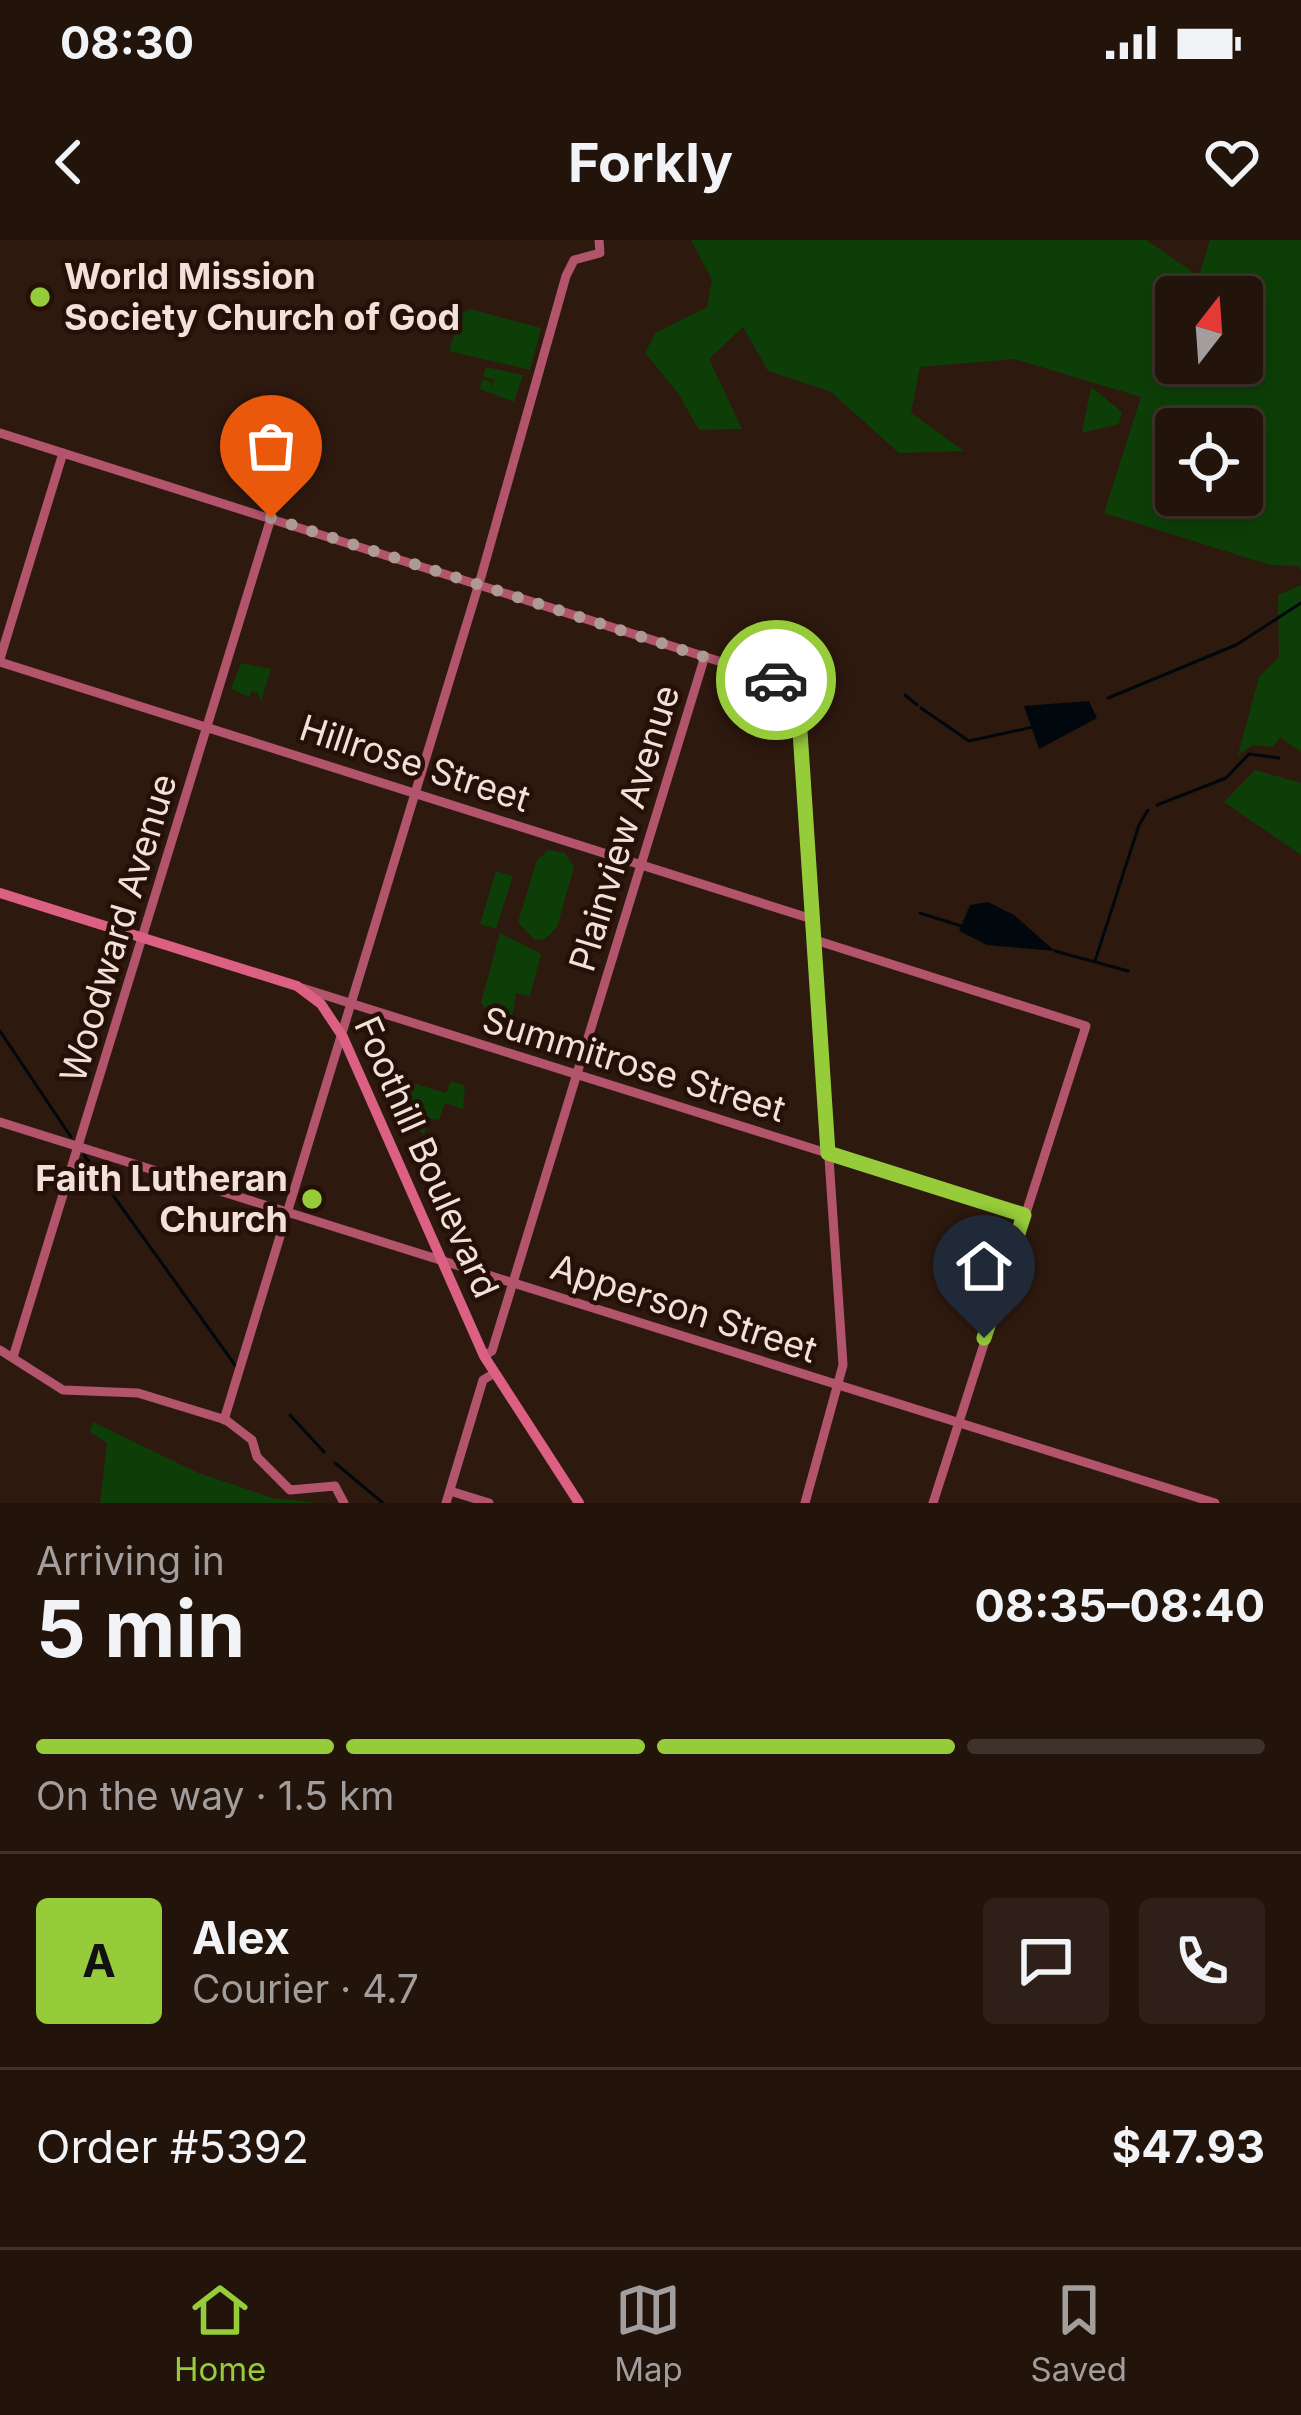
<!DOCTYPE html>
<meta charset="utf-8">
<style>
body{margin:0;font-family:Inter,sans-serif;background:#2e2019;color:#f1f3f6;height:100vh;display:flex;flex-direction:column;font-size:45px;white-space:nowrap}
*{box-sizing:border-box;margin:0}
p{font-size:39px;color:#a29e9d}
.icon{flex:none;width:66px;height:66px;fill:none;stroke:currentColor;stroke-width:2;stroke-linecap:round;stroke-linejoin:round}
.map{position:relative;height:1263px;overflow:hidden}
.sheet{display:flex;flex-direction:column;background:#22130b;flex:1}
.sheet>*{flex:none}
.needle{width:78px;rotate:17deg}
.buttons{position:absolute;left:1155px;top:36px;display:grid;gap:24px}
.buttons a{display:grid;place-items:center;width:108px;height:108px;border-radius:12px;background:#22130b;box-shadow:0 6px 18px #0003,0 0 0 3px #3f322c;font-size:60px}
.pin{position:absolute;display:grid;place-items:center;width:102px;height:102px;color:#fff;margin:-123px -51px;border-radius:50% 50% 50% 0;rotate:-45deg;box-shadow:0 0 12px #0007}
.pin .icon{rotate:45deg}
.courier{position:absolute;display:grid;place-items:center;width:120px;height:120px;margin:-60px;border:9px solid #96cc39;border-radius:50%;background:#fff;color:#222;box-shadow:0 3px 15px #0007}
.headline em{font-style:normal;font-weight:700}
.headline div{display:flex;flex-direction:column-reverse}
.headline{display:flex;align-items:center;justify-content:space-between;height:204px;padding:0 36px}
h1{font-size:78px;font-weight:700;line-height:90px}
.bar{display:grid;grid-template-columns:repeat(4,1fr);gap:18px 12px;align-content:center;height:144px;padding:0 36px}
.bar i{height:15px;border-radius:9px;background:#3f322c}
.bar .on{background:#96cc39}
.bar p{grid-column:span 4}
.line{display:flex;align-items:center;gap:30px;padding:0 36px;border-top:3px solid #3f322c}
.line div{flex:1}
.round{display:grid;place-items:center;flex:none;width:126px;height:126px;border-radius:12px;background:#2e2019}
.status{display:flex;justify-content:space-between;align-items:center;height:84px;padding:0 60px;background:#22130b;direction:ltr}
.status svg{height:33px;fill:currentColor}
header{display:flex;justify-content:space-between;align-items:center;height:156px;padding:0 36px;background:#22130b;font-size:54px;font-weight:700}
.dock{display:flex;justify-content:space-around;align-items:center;height:168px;border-top:3px solid #3f322c;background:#22130b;font-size:33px;color:#a29e9d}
.dock a{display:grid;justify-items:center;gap:6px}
.dock .on{color:#96cc39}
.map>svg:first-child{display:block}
.green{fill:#0d3e07;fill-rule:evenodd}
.water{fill:#00080d}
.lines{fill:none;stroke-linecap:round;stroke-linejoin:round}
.stream{stroke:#00080d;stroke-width:3}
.secondary{stroke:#b3546d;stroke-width:9}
.primary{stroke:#dc6083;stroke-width:10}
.done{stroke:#ad9b93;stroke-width:12;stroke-dasharray:0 21.6}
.route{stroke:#96cc39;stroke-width:15}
.poi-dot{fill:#96cc39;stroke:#241006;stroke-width:4.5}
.labels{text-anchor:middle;stroke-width:9;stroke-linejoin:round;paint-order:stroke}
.poi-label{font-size:36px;font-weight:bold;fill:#f1e1da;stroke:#241006;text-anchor:start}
.street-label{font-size:36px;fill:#f1e1da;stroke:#241006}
</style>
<div class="status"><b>08:30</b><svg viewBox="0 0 49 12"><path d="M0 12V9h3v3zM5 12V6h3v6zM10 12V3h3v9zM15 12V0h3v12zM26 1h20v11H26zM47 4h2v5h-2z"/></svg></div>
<header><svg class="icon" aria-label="back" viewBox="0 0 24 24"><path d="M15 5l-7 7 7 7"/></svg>Forkly<svg class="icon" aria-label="heart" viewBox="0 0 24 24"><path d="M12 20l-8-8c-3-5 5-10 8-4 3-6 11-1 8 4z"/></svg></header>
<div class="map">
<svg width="1301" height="1263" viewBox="0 0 1301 1263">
<rect width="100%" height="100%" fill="#2e190f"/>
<g class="green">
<path d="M691,0H1146L1199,36L1210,0H1301V331L1299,326L1270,325L1104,273L1141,157L1014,119L920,127L911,173L964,211L899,213L831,152L768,131L743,87L709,119L742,189L699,190L678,153L645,113L655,93L707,67L712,40ZM1176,57H1242V123H1176ZM1242,189V255H1176V189Z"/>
<polygon points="470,69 541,88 530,130 449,111 461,74"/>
<polygon points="486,127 523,135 514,162 480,149 482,139 492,142 491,150 496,133 493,140 483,137"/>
<polygon points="1091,147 1122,172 1119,184 1082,193"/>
<polygon points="1301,345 1301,512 1280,497 1273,507 1253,505 1238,515 1259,437 1279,417 1278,355"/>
<polygon points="241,423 271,429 261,461 257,452 251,451 249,457 231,449"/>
<polygon points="1255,530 1301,543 1301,615 1224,562"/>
<polygon points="549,610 565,613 574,627 557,687 545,699 535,700 518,682 537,620"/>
<polygon points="496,631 513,636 496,689 480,684"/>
<polygon points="500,693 541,714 530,756 516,753 512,778 485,770 481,762"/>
<polygon points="396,838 446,853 451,841 465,846 463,869 445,863 439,880 429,878 424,895 413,885 406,887 402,879 413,873"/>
<polygon points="93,1182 196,1232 273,1258 317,1263 100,1263 107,1203 90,1192"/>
</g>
<g class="water">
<polygon points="1089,461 1097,478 1039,509 1024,466"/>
<polygon points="988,662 1014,675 1055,711 987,705 959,691 970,665"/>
</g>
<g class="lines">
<g class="stream">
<polyline points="905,455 917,465"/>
<polyline points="1108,458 1236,405 1301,363"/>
<polyline points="921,468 969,501 1033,487"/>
<polyline points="1157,565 1226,538 1249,514 1279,518"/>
<polyline points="920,673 961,686"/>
<polyline points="1055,711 1128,731"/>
<polyline points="1095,721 1139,585 1148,570"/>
<polyline points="0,791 71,897"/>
<polyline points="84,915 235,1125"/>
<polyline points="290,1175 324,1212"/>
<polyline points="335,1223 383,1263"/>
</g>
<g class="secondary">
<polyline points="0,193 797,446 843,1125 805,1263"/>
<polyline points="0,419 63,213"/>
<polyline points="0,422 812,679"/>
<polyline points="812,699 1086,786 933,1263"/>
<polyline points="302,748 1024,975"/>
<polyline points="0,882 1215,1263"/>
<polyline points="0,1110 63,1150 138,1153 226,1180 252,1200 257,1217 290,1250 335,1246 344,1263"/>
<polyline points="14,1114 271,278"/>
<polyline points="484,1116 492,1111 705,416"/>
<polyline points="224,1180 481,337 566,36 574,20 600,13 599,0"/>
<polyline points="450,1251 489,1263"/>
<polyline points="446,1263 483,1140 493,1134"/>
</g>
<polyline class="primary" points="0,653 297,746 321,764 343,797 484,1116 579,1263"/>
</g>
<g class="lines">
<polyline class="done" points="271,278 776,440"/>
<polyline class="route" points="776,440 797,446 828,913 1024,975 984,1098"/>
</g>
<g class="poi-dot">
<circle cx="40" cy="57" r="12"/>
<circle cx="312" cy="959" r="12"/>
</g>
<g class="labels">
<g class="poi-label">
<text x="64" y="49">World Mission<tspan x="64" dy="41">Society Church of God</tspan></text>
<text x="288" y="951" text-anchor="end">Faith Lutheran<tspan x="288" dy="41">Church</tspan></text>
</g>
<g class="street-label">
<text transform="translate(415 523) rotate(18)" y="13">Hillrose Street</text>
<text transform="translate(624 588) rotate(-73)" y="13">Plainview Avenue</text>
<text transform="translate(118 688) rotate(-73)" y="13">Woodward Avenue</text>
<text transform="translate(634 824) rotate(17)" y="13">Summitrose Street</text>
<text transform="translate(427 917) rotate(66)" y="13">Foothill Boulevard</text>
<text transform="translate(684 1068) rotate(18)" y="13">Apperson Street</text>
</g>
</g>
</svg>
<div class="buttons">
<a><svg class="needle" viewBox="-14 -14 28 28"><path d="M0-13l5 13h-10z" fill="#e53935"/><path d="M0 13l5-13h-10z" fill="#a29e9d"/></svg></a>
<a><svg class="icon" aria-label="locate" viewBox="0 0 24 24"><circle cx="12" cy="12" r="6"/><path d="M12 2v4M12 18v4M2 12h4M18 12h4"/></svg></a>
</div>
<div class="pin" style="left:271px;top:278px;background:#ea580c"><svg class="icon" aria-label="bag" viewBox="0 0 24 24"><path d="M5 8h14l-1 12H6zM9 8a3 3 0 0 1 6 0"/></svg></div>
<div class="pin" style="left:984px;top:1098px;background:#1f2937"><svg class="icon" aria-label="home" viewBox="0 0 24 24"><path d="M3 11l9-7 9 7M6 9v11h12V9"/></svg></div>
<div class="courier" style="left:776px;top:440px"><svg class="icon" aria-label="car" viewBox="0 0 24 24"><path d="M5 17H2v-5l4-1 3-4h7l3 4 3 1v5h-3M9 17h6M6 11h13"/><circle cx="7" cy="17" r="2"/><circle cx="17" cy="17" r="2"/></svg></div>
</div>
<section class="sheet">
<div class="headline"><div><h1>5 min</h1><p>Arriving in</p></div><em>08:35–08:40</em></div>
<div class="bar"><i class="on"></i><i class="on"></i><i class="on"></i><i></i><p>On the way · 1.5 km</p></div>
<div class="line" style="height:216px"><b class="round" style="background:#96cc39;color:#111">A</b><div><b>Alex</b><p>Courier · 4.7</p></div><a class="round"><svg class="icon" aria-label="chat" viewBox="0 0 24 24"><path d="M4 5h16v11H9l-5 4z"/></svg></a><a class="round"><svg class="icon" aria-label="phone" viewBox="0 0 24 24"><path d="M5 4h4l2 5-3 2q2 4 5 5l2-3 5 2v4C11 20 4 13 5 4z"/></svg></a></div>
<div class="line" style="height:156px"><div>Order #5392</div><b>$47.93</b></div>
</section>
<nav class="dock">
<a class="on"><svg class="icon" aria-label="home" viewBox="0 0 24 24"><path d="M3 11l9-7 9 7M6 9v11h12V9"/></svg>Home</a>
<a><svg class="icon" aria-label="map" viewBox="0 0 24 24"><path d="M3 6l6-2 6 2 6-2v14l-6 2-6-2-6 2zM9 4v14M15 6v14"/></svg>Map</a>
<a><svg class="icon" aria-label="saved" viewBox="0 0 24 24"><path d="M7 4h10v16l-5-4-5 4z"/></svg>Saved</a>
</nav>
